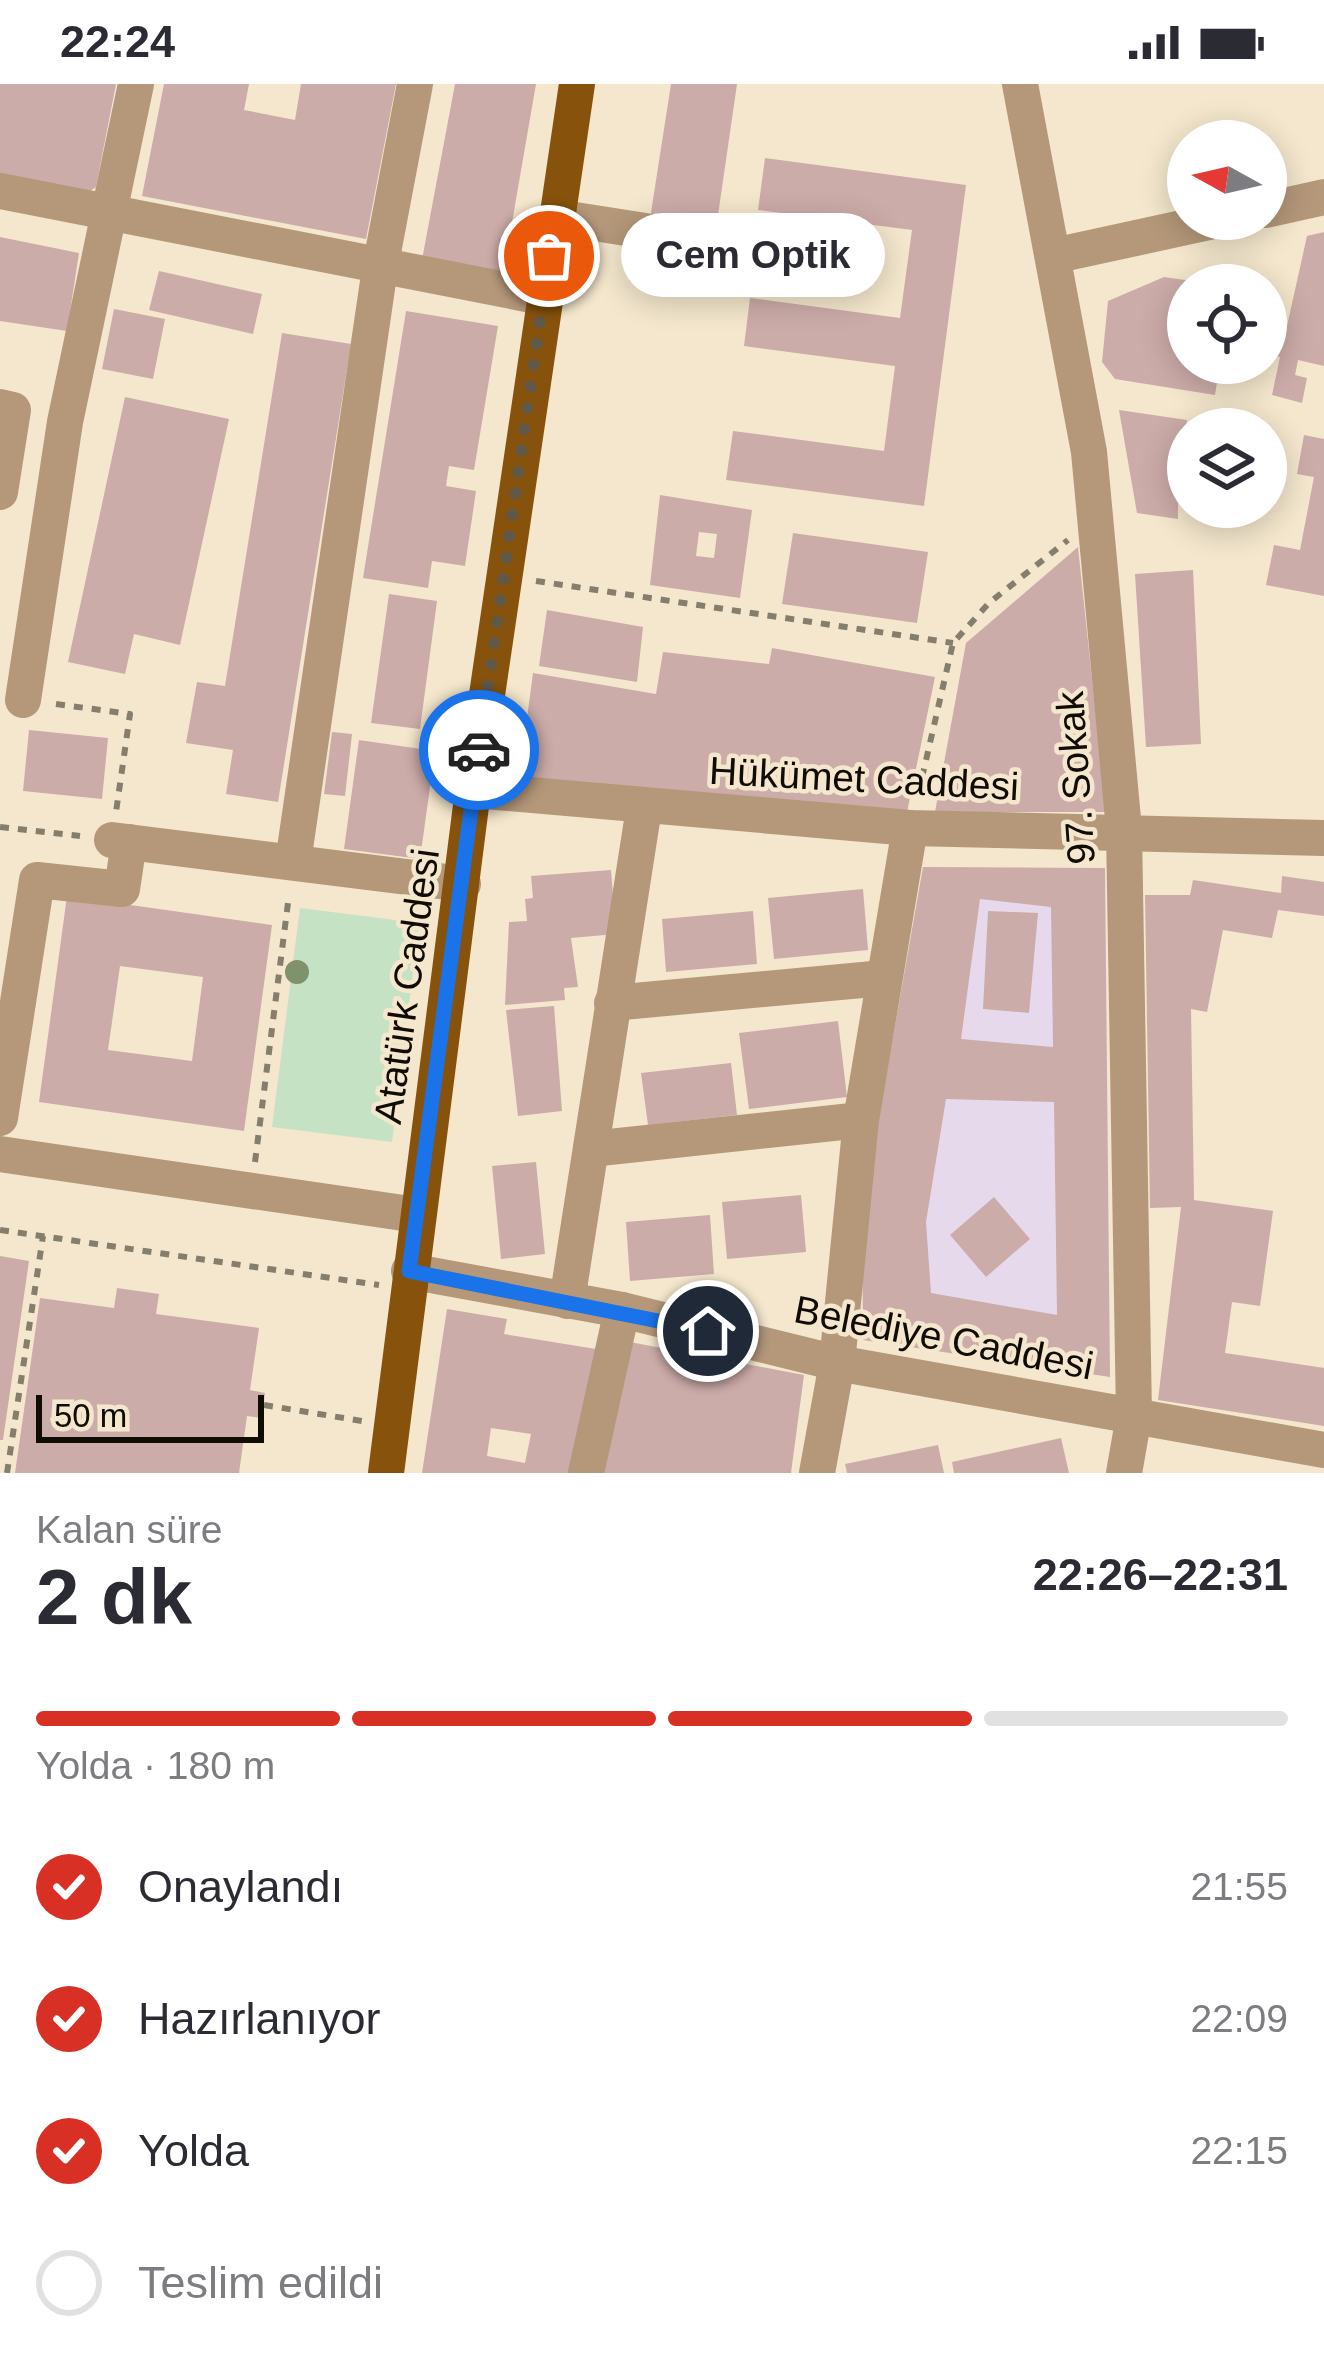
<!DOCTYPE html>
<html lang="tr">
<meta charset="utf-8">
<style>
body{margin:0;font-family:Helvetica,sans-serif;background:#f2f2f3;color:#2b2b33;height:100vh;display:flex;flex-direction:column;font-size:45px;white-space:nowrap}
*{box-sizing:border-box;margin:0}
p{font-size:39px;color:#7c7c81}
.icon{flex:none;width:66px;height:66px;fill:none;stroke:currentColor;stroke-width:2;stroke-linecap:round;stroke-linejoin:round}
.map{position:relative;height:1389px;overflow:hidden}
.drawer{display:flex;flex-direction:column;background:#fff;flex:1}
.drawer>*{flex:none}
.needle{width:78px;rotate:278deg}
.buttons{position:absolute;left:1167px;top:36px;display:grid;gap:24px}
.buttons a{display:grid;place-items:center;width:120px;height:120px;border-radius:50%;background:#fff;box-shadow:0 6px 30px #0003;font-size:60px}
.scale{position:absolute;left:36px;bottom:30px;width:228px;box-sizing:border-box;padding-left:12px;border:6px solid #100c04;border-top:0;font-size:33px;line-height:42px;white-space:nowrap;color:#100c04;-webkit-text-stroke:9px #f4e7cd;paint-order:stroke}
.pin{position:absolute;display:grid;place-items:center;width:102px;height:102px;color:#fff;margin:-51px;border:6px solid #fff;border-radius:50%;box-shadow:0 3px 12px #0007}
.courier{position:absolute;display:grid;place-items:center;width:120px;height:120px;margin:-60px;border:9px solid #1a73e8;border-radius:50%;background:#fff;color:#222;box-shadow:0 3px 15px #0007}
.bubble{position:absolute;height:84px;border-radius:42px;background:#fff;box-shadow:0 6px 30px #0003;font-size:39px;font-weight:700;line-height:84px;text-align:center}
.overview em{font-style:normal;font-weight:700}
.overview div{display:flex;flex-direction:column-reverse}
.overview{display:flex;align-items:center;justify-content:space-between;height:204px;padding:0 36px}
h1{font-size:78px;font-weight:700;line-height:90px}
.bar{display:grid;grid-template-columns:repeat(4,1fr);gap:18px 12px;align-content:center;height:144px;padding:0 36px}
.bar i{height:15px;border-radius:9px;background:#e1e1e2}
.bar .on{background:#d93025}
.bar p{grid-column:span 4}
ol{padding:0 36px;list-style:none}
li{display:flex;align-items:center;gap:36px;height:132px}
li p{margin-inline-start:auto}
li .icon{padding:12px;border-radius:50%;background:#d93025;color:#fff;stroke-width:4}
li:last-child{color:#7c7c81}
li i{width:66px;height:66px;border:6px solid #e1e1e2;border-radius:50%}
.status{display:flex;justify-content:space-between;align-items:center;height:84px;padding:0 60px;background:#fff;direction:ltr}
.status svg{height:33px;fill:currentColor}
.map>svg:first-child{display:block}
.commercial{fill:#e7d9ec}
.green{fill:#c6e2c4}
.building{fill:#ccaca9;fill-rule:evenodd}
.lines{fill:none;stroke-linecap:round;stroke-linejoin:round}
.path{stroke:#867e6c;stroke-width:6;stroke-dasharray:9 9;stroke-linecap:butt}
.minor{stroke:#b5987a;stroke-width:36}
.major{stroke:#87530c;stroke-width:36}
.tree{fill:#7e926c}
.done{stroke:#60594a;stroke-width:12;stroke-dasharray:0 21.6}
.route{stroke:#1a73e8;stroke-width:15}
.labels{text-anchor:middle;stroke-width:9;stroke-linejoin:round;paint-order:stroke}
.street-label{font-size:39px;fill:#100c04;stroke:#f4e7cd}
</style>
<div class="status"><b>22:24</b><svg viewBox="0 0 49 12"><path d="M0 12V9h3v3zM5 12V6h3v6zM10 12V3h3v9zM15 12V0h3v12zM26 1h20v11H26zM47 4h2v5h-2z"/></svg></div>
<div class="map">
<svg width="1324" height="1389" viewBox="0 0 1324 1389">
<rect width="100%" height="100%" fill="#f4e7cd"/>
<polygon class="commercial" points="957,809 1064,811 1078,1258 902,1230"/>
<polygon class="green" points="300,824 419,839 392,1058 272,1043"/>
<g class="building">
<polygon points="0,0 116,0 96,103 83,112 0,96"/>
<polygon points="164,0 249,0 244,26 295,36 301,0 396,0 366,155 142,112"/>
<polygon points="455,0 536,0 502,196 421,181"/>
<polygon points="671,0 737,0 716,145 650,135"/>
<polygon points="765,74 966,101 924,422 726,396 733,347 884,367 895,282 744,262 750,214 900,234 912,146 758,126"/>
<polygon points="1324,148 1324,282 1298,276 1295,291 1307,294 1302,319 1272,311 1280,273 1266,270 1266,246 1285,251 1307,152"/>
<polygon points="0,153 79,169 67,247 0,237"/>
<polygon points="159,187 262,210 253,250 149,226"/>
<polygon points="1164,193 1199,198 1188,201 1188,279 1220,279 1215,311 1115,295 1102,278 1108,217"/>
<polygon points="114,225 165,235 153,295 102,285"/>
<polygon points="406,227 498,242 474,386 449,382 446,402 476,407 465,482 432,477 428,504 363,494"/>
<polygon points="282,249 351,260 278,718 226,710 233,666 186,659 197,598 225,602"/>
<polygon points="125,313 229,335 180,561 134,550 125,590 68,578"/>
<polygon points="1119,326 1187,336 1178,385 1178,435 1137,429"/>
<polygon points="1304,351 1324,355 1324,512 1266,501 1274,461 1300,466 1314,393 1297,390"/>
<path d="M660,411L752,426L740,514L650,501ZM699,448L717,450L714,474L696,472Z"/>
<polygon points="793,449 928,468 917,539 782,520"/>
<polygon points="1078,463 1106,728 935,728 966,559"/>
<polygon points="1193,486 1201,660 1146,663 1135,490"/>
<polygon points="389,510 437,517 420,645 371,639"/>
<polygon points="547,526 643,543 637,598 539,582"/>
<polygon points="772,564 935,593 906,733 518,702 533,589 656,610 663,568 769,580"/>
<polygon points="29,646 108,654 102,715 23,707"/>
<polygon points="332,648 352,650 345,712 324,710"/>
<polygon points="359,656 435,667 420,775 344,765"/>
<path d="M923,783L1105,784L1110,1293L863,1256L862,1129ZM980,815L1051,823L1053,963L961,955ZM946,1015L1054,1018L1057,1231L931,1209L926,1138Z"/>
<polygon points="611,786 616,850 571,854 578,903 564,904 565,916 505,921 509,838 527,837 525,815 533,814 531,792"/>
<polygon points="1282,792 1324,798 1324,832 1278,826 1272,854 1223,846 1207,928 1191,925 1194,1116 1273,1127 1260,1222 1232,1218 1225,1269 1324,1284 1324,1342 1158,1316 1181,1123 1150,1124 1145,811 1190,811 1193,796 1281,809"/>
<polygon points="863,805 868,866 774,875 768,814"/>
<path d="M67,812L272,841L244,1047L39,1018ZM120,882L203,893L192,977L108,966Z"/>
<polygon points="753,827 757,880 666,888 662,835"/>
<polygon points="988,827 1038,829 1029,929 983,925"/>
<polygon points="554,922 562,1027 518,1032 506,926"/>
<polygon points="838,937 847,1013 749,1025 739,949"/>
<polygon points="731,979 737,1031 648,1041 641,989"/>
<polygon points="536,1078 545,1170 501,1175 492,1082"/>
<polygon points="801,1111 806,1168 727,1175 722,1118"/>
<polygon points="994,1113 1030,1155 986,1193 950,1151"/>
<polygon points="710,1131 714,1190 630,1197 626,1138"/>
<polygon points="0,1172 29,1177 3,1356 0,1356"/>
<polygon points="117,1204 159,1210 156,1230 259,1244 250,1306 265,1309 262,1334 247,1332 239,1389 15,1389 40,1214 114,1224"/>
<path d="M447,1225L507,1235L504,1250L602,1266L571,1389H422ZM491,1344L531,1350L525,1379L487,1372Z"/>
<polygon points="630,1258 804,1291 791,1389 601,1389"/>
<polygon points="1061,1354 1069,1389 954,1389 952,1378"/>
<polygon points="938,1361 944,1389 847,1389 845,1380"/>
</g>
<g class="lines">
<g class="path">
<polyline points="536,497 953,559"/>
<polyline points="56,620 130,630 116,728"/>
<polyline points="918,711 953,559 989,519 1068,456"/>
<polyline points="0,743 80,752"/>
<polyline points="255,1078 289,811"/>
<polyline points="0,1146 379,1201"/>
<polyline points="264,1321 362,1337"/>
<polyline points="7,1389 43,1152"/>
</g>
<g class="minor">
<polyline points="1020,0 1089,368 1124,746 1134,1332 1124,1389"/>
<polyline points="0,107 542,213"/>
<polyline points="1266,126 1324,113"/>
<polyline points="556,133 703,156"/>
<polyline points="1053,172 1223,135"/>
<polyline points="0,323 13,326 0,408"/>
<polyline points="23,616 65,338 136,0"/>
<polyline points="473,706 910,744 1324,754"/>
<polyline points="112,756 463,800"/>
<polyline points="293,778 380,184 415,0"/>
<polyline points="612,919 884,894"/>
<polyline points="0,1034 37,796 122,805 129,758"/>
<polyline points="591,1065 861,1036"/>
<polyline points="0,1070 417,1131"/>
<polyline points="409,1187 622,1226 837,1279 1324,1366"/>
<polyline points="567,1217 644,724"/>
<polyline points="586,1389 622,1226"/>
<polyline points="817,1389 837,1279 861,1036 910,744"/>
</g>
<polyline class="major" points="386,1389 473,706 577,0"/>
</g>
<circle class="tree" cx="297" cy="888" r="12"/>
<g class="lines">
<polyline class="done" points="479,666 549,172"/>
<polyline class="route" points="479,666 409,1187 708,1247"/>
</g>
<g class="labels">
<g class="street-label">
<text transform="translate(864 694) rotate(3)" y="14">Hükümet Caddesi</text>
<text transform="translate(1075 694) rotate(-94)" y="14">97. Sokak</text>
<text transform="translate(406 902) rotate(-82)" y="14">Atatürk Caddesi</text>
<text transform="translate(944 1253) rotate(11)" y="14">Belediye Caddesi</text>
</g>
</g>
</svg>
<div class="buttons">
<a><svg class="needle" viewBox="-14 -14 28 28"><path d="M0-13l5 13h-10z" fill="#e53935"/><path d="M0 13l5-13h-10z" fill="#7c7c81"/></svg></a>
<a><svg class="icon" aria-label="locate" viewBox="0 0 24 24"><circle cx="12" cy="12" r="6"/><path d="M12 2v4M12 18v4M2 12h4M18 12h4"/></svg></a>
<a><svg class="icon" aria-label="layers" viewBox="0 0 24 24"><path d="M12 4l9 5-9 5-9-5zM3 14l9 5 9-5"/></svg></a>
</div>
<div class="scale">50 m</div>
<div class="pin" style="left:549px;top:172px;background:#ea580c"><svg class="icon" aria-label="bag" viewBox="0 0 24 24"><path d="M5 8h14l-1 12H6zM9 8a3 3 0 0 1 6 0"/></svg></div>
<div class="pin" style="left:708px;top:1247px;background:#1f2937"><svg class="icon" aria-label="home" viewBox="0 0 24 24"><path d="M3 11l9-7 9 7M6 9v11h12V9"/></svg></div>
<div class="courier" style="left:479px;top:666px"><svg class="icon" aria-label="car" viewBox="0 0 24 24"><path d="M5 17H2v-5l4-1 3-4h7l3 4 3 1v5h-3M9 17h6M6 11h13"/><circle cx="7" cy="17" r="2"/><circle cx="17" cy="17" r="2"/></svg></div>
<div class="bubble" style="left:621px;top:129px;width:264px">Cem Optik</div>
</div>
<section class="drawer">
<div class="overview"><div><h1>2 dk</h1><p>Kalan süre</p></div><em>22:26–22:31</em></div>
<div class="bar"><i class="on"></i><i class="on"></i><i class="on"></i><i></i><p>Yolda · 180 m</p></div>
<ol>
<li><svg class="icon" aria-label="check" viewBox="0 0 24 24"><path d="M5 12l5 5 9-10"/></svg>Onaylandı<p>21:55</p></li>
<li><svg class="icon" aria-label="check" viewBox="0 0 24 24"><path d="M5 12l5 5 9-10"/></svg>Hazırlanıyor<p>22:09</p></li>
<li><svg class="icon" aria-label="check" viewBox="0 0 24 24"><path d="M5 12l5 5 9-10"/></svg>Yolda<p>22:15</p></li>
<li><i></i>Teslim edildi</li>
</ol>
</section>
